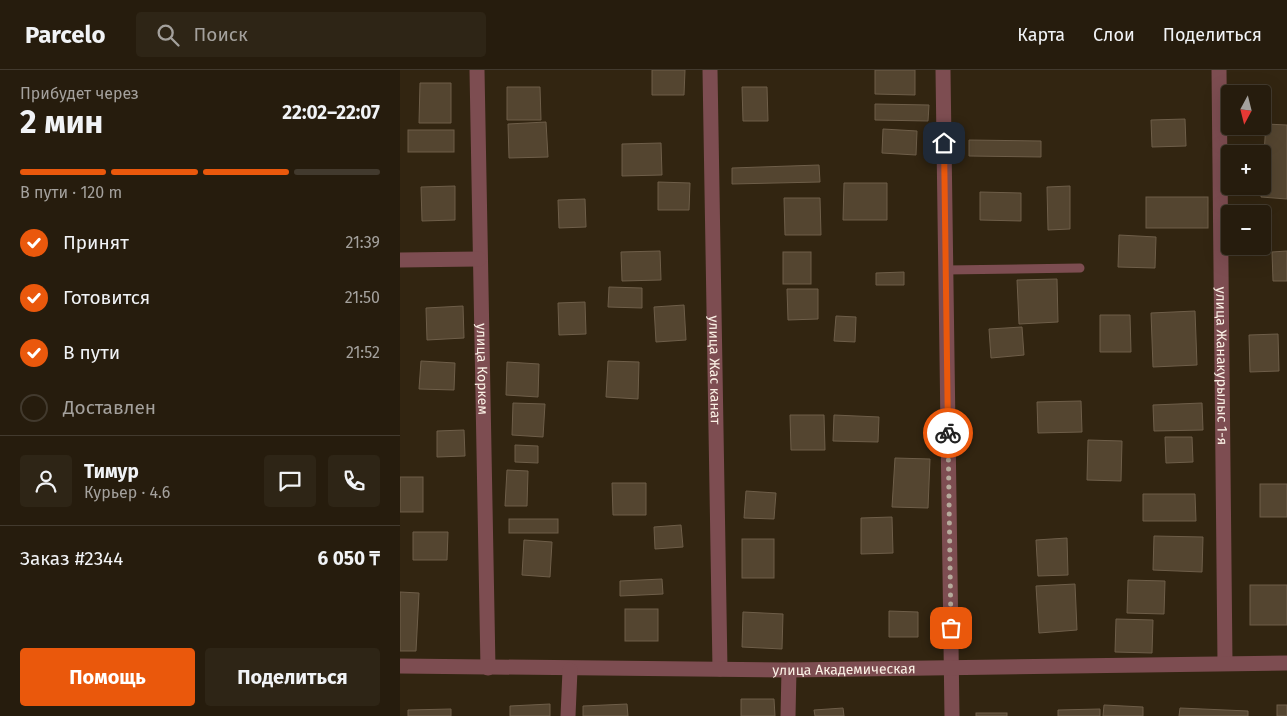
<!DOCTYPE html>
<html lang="ru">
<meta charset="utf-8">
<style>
body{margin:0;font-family:"Fira Sans",sans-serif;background:#2e2516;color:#f1f3f6;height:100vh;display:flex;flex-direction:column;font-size:19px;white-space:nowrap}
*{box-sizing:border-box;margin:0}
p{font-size:16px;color:#a4a19d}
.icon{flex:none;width:28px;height:28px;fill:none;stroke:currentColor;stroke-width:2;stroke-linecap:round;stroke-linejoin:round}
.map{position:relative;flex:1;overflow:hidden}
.drawer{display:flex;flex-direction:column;background:#261c0d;width:400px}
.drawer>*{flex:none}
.needle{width:32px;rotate:187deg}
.tools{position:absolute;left:821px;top:15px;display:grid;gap:10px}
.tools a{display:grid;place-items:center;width:50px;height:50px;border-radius:5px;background:#261c0d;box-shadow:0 5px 20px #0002,0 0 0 1px #423a2e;font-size:25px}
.pin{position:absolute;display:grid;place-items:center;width:42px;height:42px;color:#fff;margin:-21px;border-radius:10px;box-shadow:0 2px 8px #0006}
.courier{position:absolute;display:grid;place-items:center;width:50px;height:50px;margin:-25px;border:4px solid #ea580c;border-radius:50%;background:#fff;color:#222;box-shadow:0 1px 6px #0007}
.headline em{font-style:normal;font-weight:700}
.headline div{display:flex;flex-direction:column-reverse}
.headline{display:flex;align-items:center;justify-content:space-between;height:85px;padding:0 20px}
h1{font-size:32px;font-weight:700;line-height:38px}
.bar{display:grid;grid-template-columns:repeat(4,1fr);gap:8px 5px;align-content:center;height:60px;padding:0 20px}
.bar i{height:6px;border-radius:4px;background:#423a2e}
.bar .current{background:#ea580c}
.bar p{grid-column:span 4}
.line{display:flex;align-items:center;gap:12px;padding:0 20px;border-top:1px solid #423a2e}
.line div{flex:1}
.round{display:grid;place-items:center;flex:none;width:52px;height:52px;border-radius:5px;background:#2e2516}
ol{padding:0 20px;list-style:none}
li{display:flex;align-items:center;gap:15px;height:55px}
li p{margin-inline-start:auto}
li .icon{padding:5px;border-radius:50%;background:#ea580c;color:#fff;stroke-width:4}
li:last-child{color:#a4a19d}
li i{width:28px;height:28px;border:2px solid #423a2e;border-radius:50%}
.primary-button{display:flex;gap:10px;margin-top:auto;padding:10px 20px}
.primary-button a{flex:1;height:58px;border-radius:5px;background:#ea580c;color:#fff;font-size:20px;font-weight:700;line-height:58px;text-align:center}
.primary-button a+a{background:#2e2516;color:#f1f3f6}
header{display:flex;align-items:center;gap:30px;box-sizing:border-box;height:70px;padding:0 25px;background:#261c0d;border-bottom:1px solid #423a2e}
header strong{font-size:24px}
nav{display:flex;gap:28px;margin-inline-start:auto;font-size:18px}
.search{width:350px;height:45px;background:#2e2516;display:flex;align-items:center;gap:12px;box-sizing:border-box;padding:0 18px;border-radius:5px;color:#a4a19d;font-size:19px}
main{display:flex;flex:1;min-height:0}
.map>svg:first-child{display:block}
.building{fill:#544530;stroke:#6e5e49}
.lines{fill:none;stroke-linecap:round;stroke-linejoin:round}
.service{stroke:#7d4d51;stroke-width:9}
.minor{stroke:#7d4d51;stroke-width:15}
.done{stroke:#b5aa9b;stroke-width:5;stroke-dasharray:0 9}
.route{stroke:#ea580c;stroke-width:6}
.labels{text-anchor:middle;stroke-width:4;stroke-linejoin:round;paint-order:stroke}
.street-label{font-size:14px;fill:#fbf2e6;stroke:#281b08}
</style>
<header>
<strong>Parcelo</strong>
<div class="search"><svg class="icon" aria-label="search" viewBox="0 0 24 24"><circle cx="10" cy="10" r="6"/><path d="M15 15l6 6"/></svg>Поиск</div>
<nav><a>Карта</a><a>Слои</a><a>Поделиться</a></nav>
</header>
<main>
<section class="drawer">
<div class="headline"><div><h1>2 мин</h1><p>Прибудет через</p></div><em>22:02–22:07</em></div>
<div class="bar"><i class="current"></i><i class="current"></i><i class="current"></i><i></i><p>В пути · 120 m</p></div>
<ol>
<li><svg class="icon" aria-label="check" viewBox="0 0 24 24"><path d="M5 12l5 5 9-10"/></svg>Принят<p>21:39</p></li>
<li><svg class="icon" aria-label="check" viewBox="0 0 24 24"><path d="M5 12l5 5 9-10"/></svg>Готовится<p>21:50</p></li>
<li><svg class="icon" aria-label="check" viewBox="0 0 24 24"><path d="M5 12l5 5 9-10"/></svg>В пути<p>21:52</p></li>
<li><i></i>Доставлен</li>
</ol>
<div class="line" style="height:90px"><a class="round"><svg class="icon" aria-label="person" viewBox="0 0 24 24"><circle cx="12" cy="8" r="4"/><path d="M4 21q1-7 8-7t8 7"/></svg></a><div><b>Тимур</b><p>Курьер · 4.6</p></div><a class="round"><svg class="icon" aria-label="chat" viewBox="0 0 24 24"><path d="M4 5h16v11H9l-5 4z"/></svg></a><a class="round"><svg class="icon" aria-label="phone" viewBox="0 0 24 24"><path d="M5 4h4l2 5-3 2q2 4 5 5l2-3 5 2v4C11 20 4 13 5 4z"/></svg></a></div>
<div class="line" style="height:65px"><div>Заказ #2344</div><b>6 050 ₸</b></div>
<div class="primary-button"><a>Помощь</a><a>Поделиться</a></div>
</section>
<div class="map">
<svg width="887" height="646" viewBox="0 0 887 646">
<rect width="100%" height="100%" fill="#322511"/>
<g class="building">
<polygon points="252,0 285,0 284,25 252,25"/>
<polygon points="475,0 515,0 515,25 475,24"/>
<polygon points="20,13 51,13 51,53 19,53"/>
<polygon points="107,17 140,17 141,50 107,50"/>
<polygon points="342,17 367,17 368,51 343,51"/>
<polygon points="475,34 529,35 528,51 475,50"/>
<polygon points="785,49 786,76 752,77 751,50"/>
<polygon points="146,52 148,87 109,88 108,54"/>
<polygon points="866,54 887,55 887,129 861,127"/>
<polygon points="483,59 517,61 516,85 482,83"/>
<rect x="8" y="60" width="46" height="22"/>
<polygon points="569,70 641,71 641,87 569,86"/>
<polygon points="261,73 262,105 222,106 222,74"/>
<polygon points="419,95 420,112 332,114 332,98"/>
<polygon points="258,112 290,113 289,140 258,140"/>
<polygon points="444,113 487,113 487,150 443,150"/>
<polygon points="55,116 55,150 22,151 21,117"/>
<polygon points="670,116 670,159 648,160 647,117"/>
<polygon points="580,122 621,123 621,151 580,150"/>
<rect x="746" y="127" width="62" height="31"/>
<polygon points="384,128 420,128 421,165 385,165"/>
<polygon points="185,129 186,157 159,158 158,130"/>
<polygon points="719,165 756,167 755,198 718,197"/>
<polygon points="260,181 261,210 222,211 221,182"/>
<polygon points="887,181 887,211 873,211 872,182"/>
<rect x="383" y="182" width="28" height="32"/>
<polygon points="504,202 504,215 476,215 476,203"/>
<polygon points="657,209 658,252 619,254 617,210"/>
<polygon points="209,217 242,218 242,238 208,237"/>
<polygon points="387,219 418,219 418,249 388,250"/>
<polygon points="185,232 186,264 159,265 158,233"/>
<polygon points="284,235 286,270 256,272 254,237"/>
<polygon points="63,236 64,268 27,270 26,238"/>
<polygon points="795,241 797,295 753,297 751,243"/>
<polygon points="700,245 730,245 731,282 700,282"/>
<polygon points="436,246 456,247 455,272 434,271"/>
<polygon points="622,257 624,285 591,288 589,259"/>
<polygon points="878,264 879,301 850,302 849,265"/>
<polygon points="21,291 55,293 54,320 19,319"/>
<polygon points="208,291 239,292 238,329 206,327"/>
<polygon points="107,292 139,294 138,327 106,325"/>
<polygon points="681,331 682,362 638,363 637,332"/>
<polygon points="113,333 145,334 143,367 112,365"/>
<polygon points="802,333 803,360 754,361 753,335"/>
<polygon points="390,345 424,345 425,380 391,380"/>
<polygon points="434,345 479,347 478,372 433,371"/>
<polygon points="64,360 65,386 37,387 37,361"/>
<polygon points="765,367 792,367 793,392 766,393"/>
<polygon points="688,370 722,371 721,411 687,410"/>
<polygon points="115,375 138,376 138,393 115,392"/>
<polygon points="495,388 530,389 528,438 492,437"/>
<polygon points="107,400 128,401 127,436 105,436"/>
<rect x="0" y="407" width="23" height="35"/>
<polygon points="212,413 246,413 246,445 213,445"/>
<rect x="860" y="414" width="27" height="33"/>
<polygon points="346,421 376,423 374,449 344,448"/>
<polygon points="743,424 795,424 796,451 743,451"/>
<polygon points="492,447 493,483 461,484 461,448"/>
<rect x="109" y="449" width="49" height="14"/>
<polygon points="281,455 283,477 255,479 254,457"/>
<polygon points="13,462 48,462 47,490 13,490"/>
<polygon points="754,466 803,467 802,502 753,500"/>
<polygon points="667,468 668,505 638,506 636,470"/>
<rect x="342" y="469" width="32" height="39"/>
<polygon points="124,470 152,472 150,507 122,505"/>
<polygon points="262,509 263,524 220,526 220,511"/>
<polygon points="728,510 765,511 764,544 727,543"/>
<polygon points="675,514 677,560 639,563 636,516"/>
<rect x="850" y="515" width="37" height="40"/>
<polygon points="0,522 19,523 16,581 0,581"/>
<rect x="225" y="539" width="33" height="32"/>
<polygon points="489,541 518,542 518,567 489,567"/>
<polygon points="343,542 383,544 382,579 342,577"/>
<polygon points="716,549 753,550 752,583 715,582"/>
<polygon points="341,629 374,629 375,646 341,646"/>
<polygon points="150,634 150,646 110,646 110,636"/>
<polygon points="227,634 228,646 183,646 183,636"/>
<polygon points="704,635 743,637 743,646 703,646"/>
<rect x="877" y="635" width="10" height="11"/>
<polygon points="443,638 444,646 415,646 414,640"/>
<polygon points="780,638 848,641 848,646 779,646"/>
<polygon points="51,639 51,646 8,646 8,640"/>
<polygon points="700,639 700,646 658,646 658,640"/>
<rect x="576" y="643" width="31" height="3"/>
</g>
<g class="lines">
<polyline class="service" points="546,200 680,198"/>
<g class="minor">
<path id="s1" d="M77,0L88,598"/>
<path id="s2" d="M310,0L320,599"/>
<polyline points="543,0 552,646"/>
<path id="s3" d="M819,0L825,593"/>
<polyline points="0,190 79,189"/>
<path id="s4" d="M0,596L389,600L887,593"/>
<polyline points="168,646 170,600"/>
<polyline points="388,646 389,600"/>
</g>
</g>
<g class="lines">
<polyline class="done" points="548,363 551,558"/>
<polyline class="route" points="544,73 548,363"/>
</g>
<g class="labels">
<g class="street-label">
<text dy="5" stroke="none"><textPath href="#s3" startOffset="296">улица Жанакурылыс 1-я</textPath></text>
<text dy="5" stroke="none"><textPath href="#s1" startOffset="299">улица Коркем</textPath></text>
<text dy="5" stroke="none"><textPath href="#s2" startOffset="300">улица Жас канат</textPath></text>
<text dy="5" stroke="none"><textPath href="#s4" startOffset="444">улица Академическая</textPath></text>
</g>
</g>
</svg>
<div class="tools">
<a><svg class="needle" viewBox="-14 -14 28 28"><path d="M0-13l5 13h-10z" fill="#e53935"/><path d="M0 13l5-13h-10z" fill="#a4a19d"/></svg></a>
<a>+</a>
<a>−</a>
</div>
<div class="pin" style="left:551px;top:558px;background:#ea580c"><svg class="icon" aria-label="bag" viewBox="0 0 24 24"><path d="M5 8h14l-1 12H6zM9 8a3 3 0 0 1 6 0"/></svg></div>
<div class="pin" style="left:544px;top:73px;background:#1f2937"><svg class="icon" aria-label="home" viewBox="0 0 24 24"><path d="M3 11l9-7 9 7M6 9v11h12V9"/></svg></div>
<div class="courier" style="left:548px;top:363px"><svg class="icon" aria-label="bike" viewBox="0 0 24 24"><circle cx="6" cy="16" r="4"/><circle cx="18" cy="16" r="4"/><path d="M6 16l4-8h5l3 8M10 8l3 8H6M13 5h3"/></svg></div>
</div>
</main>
